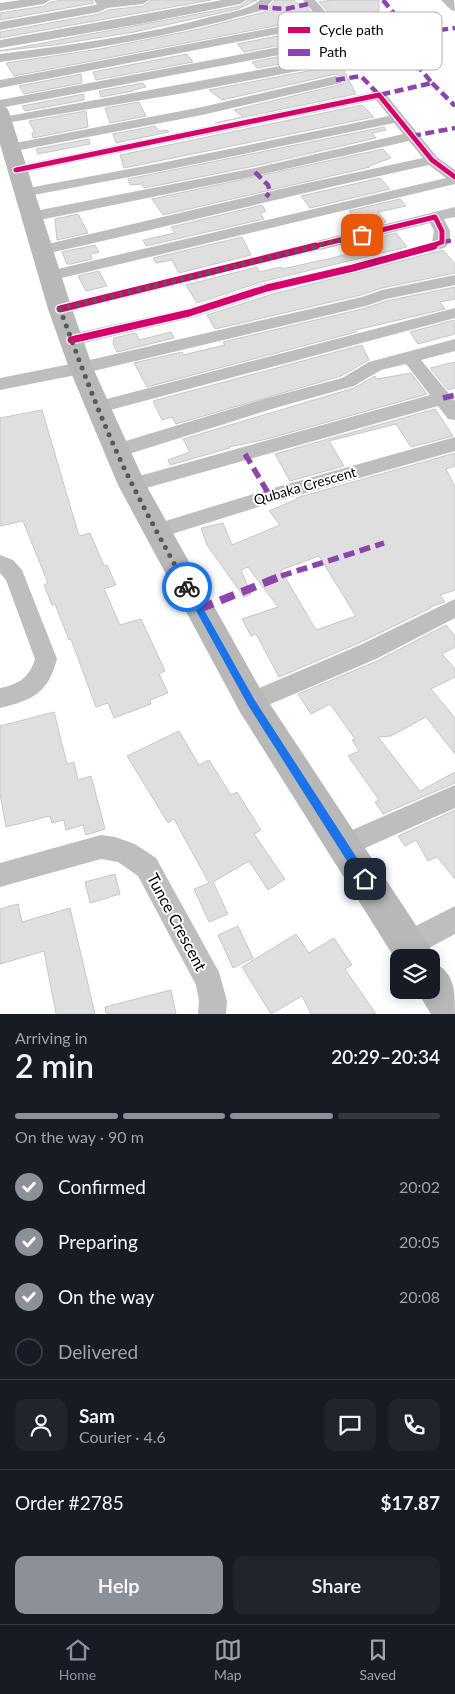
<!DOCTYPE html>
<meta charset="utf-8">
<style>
body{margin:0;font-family:Lato,sans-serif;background:#20242c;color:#f1f3f6;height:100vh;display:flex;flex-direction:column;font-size:19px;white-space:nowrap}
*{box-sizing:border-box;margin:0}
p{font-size:16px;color:#9ea1a6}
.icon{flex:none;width:28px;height:28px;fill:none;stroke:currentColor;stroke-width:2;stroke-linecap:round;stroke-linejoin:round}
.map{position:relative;height:1014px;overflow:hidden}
.sheet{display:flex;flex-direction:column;background:#171b24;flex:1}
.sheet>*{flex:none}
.buttons{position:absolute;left:390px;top:949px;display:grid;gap:10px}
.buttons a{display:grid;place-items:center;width:50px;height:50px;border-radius:10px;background:#171b24;box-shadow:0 2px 12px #0003;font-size:25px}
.pin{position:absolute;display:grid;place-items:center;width:42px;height:42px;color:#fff;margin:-21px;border-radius:10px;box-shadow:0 2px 8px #0006}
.courier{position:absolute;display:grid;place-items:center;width:50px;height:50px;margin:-25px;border:4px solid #1a73e8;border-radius:50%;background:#fff;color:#222;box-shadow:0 1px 6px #0007}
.overview em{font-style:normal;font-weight:600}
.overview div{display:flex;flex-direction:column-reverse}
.overview{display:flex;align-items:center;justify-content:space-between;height:85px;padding:0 15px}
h1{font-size:32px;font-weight:600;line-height:38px}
.bar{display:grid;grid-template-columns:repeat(4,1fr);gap:8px 5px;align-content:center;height:60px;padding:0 15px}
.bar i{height:6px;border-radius:4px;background:#363941}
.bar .on{background:#8c9099}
.bar p{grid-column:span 4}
.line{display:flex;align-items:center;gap:12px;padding:0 15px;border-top:1px solid #363941}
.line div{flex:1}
.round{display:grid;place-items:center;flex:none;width:52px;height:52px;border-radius:10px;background:#20242c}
ol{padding:0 15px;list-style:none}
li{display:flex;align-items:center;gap:15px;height:55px}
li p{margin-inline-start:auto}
li .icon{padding:5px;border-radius:50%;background:#8c9099;color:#fff;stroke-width:4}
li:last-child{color:#9ea1a6}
li i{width:28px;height:28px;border:2px solid #363941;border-radius:50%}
.action{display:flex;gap:10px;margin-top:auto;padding:10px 15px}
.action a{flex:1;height:58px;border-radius:10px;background:#8c9099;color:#fff;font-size:20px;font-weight:600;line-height:58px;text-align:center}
.action a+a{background:#20242c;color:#f1f3f6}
.tabs{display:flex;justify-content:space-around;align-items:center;height:70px;border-top:1px solid #363941;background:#171b24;font-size:14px;color:#9ea1a6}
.tabs a{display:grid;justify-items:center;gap:2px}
.tabs .on{color:#8c9099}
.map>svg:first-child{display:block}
.building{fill:#dfdfdf;stroke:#c7c7c7;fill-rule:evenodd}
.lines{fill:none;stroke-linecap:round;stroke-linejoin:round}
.street{fill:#bebebe;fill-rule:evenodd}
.secondary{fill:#b8b8b8;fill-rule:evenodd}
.quiet-far2{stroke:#8e44ad;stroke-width:4.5;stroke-dasharray:9 4.5;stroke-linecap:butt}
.quiet-far1{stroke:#8e44ad;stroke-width:5.5;stroke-dasharray:11 5.5;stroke-linecap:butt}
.quiet{stroke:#8e44ad;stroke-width:8;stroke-dasharray:15 8;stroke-linecap:butt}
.cycleway-far1-casing{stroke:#fff;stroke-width:7}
.cycleway-casing{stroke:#fff;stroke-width:10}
.cycleway-far1{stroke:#d6006c;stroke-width:5}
.cycleway{stroke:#d6006c;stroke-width:7}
.route{fill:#1a73e8}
.done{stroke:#595959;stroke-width:5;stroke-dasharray:0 9}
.labels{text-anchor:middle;stroke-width:4;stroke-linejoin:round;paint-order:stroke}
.street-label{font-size:14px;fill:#000;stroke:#fff}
.near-street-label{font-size:16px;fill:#000;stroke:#fff}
.key{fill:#fff;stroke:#b2b2b2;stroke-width:1}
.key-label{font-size:14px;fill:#000}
</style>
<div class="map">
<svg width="455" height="1014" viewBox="0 0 455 1014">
<rect width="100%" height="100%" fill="#fff"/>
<g class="building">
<polygon points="63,0 92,0 94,3 0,20 0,13 44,6 50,2"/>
<polygon points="151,0 211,0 0,38 0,32 99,14 108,10 143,6"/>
<polygon points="248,0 257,0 238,9 134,32 54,45 0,51 240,6"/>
<polygon points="275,0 294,0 300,5 304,4 316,18 14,76 6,63 100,49 199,29 264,12"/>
<polygon points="332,0 379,0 379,11 352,15 368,32 358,34 375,52 339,58 350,67 343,69 356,94 215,123 243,117 234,110 343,84 345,80 336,74 222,100 209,90 329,67 332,63 331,58 324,56 257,68 252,62 349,43 350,37 341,33 343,29 341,26 319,2"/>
<polygon points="323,27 330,34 334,35 244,52 237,44"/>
<polygon points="187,54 193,62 96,80 93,72"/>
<polygon points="81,74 82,83 24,94 19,86"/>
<polygon points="143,83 146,87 133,90 133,91 101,97 99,91"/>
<polygon points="84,94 84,100 25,111 22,106"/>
<polygon points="139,102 146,116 110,123 105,108"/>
<polygon points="362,105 374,117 124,168 120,155"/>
<polygon points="86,111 88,127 33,138 32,133 35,133 29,121"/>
<polygon points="155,126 159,131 167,130 169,132 116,143 113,134"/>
<polygon points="384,127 386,130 372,133 376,138 255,166 144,188 142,184 130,185 128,179"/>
<polygon points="89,139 90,144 38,154 36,149"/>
<polygon points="383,149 391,158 369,166 370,167 163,215 152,199"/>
<polygon points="380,178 390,189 310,208 301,196"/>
<polygon points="400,199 406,206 378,212 386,222 363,228 349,211"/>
<polygon points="262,205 266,211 260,213 264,219 146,246 143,240 175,233 171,227"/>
<polygon points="78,214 88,233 57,240 55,219"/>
<polygon points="396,233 407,247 261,282 197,303 186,285 257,267 259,272 281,267 282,269 332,258 355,252 351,247 374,242 372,239"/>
<polygon points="242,237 251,255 179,273 172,260 156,263 153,258"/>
<polygon points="95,245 99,252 90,254 92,259 71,264 67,264 62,252"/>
<polygon points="443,250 455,264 455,273 382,288 361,295 215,329 207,315 273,294"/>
<polygon points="99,271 107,286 86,291 78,276"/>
<polygon points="455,287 455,299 440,302 445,309 356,330 356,332 147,387 134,363 182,352 183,355 225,345 223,342 366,308 386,301"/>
<polygon points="454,320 455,334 418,344 410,332"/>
<polygon points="171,332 174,338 117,352 113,344 114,338 136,333 139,340"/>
<polygon points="362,345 369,360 341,376 176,424 172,417 162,420 153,401"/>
<polygon points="455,362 455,388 448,390 430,368"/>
<polygon points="411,373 427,394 267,439 229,447 230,448 170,465 168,460 190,452 183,439 354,388 375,376 377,379"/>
<polygon points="435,409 453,436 411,447 396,424 329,441 344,466 290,481 275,454"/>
<polygon points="42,410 79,536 90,533 104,566 107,565 116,585 104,589 120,625 141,619 165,671 159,674 168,693 150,700 151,704 114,718 108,703 96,707 71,639 69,640 55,604 52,605 44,585 48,583 23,521 0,526 0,418"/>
<path d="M455,453V466L446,469L455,487V590L440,595L445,602L430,607L431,608L359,643L279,677L256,634L251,636L242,619L278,607L248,567L241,570L251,594L244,597L207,545L201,528L223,523L232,545L280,525L269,511L297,499L296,498ZM319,556L356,616L316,630L281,570Z"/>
<polygon points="446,625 455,636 455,647 442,654 455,669 455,677 431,689 455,718 455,754 426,717 391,736 378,737 420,791 455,772 455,783 383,814 375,802 379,800 348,756 359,751 352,740 355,739 330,704 311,714 298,694 377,661"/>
<polygon points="54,712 67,764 74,762 78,780 91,776 105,829 86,835 83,825 66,830 64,820 52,823 50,816 6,827 0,794 0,726"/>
<polygon points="179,731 199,765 209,760 231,795 237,792 261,830 254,834 285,879 268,890 249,861 213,882 228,914 209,922 194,889 209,883 174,819 168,823 127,756"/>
<polygon points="455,810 455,879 437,857 428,861 416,840 405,846 398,836"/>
<polygon points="115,874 120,894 90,903 85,882"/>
<polygon points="18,904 22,922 70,908 95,1014 56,1014 44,951 0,964 0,909"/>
<polygon points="238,926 253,958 233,968 218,935"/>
<polygon points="296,934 309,953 334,938 352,965 345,969 376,1014 311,1014 302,996 271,1014 242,967"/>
<polygon points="171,990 176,1014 106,1014 105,1007"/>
</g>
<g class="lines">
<g class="street">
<polygon points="21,0 50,0 44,4 0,11 0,3"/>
<polygon points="94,0 149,0 143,4 107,8 99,12 0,30 0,22 95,5 97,4"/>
<polygon points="222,0 246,0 240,4 140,24 0,48 0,40"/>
<path d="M260,0H273L263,10C177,36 89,50 0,62V54C72,45 144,35 214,16C228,13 249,10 260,0Z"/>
<polygon points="303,0 315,0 339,27 341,30 339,33 331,33 324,25 0,88 0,80 319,19"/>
<polygon points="441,0 454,0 455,11 451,10"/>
<polygon points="343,35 349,39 347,42 0,108 0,100"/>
<polygon points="324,58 329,59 330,62 329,65 184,93 0,124 0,118 3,117"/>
<polygon points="336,76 343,80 341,83 202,115 10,152 5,151 3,148 5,145 10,144 202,107"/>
<path d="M379,91L384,92L437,157L455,170V184L49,281L43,279L41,276L43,273L49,271L446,178L429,165C299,193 171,226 41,255L35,253L33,250L35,247L298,185L423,158L409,141L255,176L30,222L25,220L22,217L25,214L30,212L255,168L403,134L394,123L156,172L23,197L18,196L16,193L18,190L23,189L156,164L389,116L376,100L16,174L11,173L9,170L11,167Z"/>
<polygon points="455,207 455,217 444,219 450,231 450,242 444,248 359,271 272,292 195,317 71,346 65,344 62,340 65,336 71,334 185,309 261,284 350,264 432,242 434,231 430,223 60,314 54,313 52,309 54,305 60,304"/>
<polygon points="455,275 455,285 386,299 366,306 81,374 0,390 0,378 81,362 362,297 382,290"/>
<polygon points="455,308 455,318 99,413 92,411 90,407 92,403 99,401"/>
<polygon points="455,339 455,351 421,360 455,401 455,420 448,419 438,406 132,492 125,490 122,485 125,480 132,478 430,395 406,364 381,370 354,386 275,408 116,458 109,456 106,451 109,446 264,399 342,378 369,362"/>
<polygon points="455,437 455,451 271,503 156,539 149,536 146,531 149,526 270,489"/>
<path d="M0,555L13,560L22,570L57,659C48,693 33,700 0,708V688C19,684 29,678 35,659L6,580L0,573Z"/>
<polygon points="455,599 455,618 376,659 259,709 251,712 243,709 239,702 243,695 360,645"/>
<polygon points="455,785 455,808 343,858 334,854 330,846 334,838"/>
<polygon points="101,835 115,837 135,844 156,858 219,972 227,1001 226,1014 198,1014 199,1001 196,985 138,876 118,862 101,859 0,887 0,863"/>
<polygon points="455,906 455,934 410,958 398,955 394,945 398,935"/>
</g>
<path class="secondary" d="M0,106L7,108L9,112L72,309L93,368L146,485L262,692L429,945L435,958L433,962C455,973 455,990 455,1014H431L418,993L416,990H431V958H399V965L240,712L118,485L69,368L48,309L0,144Z"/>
<g class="quiet-far2">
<polyline points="383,0 401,22 398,25 404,35"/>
<polyline points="259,7 286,9 312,3"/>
<polyline points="399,35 455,28"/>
<polyline points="336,80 361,76 379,95 432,83 417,65 399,35 343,39"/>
<polyline points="432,83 455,106"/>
<polyline points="412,136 455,128"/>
<polyline points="255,172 268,185 270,192 266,197"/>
<polyline points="442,242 455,240"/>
</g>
<g class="quiet-far1">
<polyline points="443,398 455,395"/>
<polyline points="245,454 270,496"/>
<polyline points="281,576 384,543"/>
</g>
<polyline class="quiet" points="199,609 284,575"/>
<g class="cycleway-far1-casing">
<g id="cycleway-far1">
<polyline points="16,170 379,95 432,160 455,177"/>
<polyline points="311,247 435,217 442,231 442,242 429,247"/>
</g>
</g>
<g class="cycleway-casing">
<g id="cycleway">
<polyline points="60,309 316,246"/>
<polyline points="71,340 189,313 267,288 353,268 434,246"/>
</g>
</g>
<use href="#cycleway-far1" class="cycleway-far1"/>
<use href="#cycleway" class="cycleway"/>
</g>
<polygon class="route" points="187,584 190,585 254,699 368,875 370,879 368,883 361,883 248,705 183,587"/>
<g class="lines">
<path class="done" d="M187,587C169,554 150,520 133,486C104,429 82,368 60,309L362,235"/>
</g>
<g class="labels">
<g class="street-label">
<text transform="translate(305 486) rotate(-16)" y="5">Qubaka Crescent</text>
</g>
<g class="near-street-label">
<text transform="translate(177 922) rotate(62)" y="6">Tunce Crescent</text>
</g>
</g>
<rect x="278" y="12" width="164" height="58" rx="8" class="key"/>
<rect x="288" y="27" width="22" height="6" fill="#d6006c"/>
<rect x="288" y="49" width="22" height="7" fill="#8e44ad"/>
<g class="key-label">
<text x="319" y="35">Cycle path</text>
<text x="319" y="57">Path</text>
</g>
</svg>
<div class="buttons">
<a><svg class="icon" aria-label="layers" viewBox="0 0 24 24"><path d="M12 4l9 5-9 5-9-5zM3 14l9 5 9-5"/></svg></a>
</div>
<div class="pin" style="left:362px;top:235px;background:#ea580c"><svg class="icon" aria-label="bag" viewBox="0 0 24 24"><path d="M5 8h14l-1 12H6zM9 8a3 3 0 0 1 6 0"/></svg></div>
<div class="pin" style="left:365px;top:879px;background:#1f2937"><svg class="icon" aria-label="home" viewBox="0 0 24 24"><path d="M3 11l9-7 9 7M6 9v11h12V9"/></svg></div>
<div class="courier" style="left:187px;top:587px"><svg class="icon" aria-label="bike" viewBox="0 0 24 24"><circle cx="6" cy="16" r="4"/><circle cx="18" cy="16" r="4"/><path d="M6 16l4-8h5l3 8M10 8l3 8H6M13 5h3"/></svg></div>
</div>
<section class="sheet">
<div class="overview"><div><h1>2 min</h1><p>Arriving in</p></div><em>20:29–20:34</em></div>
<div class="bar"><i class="on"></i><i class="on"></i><i class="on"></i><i></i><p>On the way · 90 m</p></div>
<ol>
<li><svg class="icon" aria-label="check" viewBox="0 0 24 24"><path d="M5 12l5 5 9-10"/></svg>Confirmed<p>20:02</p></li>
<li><svg class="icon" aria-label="check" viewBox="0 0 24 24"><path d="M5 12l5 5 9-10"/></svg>Preparing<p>20:05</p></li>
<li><svg class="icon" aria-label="check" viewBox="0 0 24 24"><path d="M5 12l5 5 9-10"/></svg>On the way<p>20:08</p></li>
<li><i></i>Delivered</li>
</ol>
<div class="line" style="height:90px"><a class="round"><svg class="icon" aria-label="person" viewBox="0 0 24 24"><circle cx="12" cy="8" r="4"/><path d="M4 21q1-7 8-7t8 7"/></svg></a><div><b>Sam</b><p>Courier · 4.6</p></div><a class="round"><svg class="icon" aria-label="chat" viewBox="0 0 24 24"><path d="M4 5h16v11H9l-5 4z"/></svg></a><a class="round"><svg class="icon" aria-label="phone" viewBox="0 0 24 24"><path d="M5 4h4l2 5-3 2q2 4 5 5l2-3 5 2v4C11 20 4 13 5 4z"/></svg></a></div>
<div class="line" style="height:65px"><div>Order #2785</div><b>$17.87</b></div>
<div class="action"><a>Help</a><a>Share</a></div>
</section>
<nav class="tabs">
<a class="on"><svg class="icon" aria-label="home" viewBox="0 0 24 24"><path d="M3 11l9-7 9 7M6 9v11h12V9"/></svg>Home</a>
<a><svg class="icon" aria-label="map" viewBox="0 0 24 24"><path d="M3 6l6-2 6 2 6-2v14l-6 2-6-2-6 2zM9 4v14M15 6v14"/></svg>Map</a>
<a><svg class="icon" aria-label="saved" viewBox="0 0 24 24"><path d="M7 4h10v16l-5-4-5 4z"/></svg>Saved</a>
</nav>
